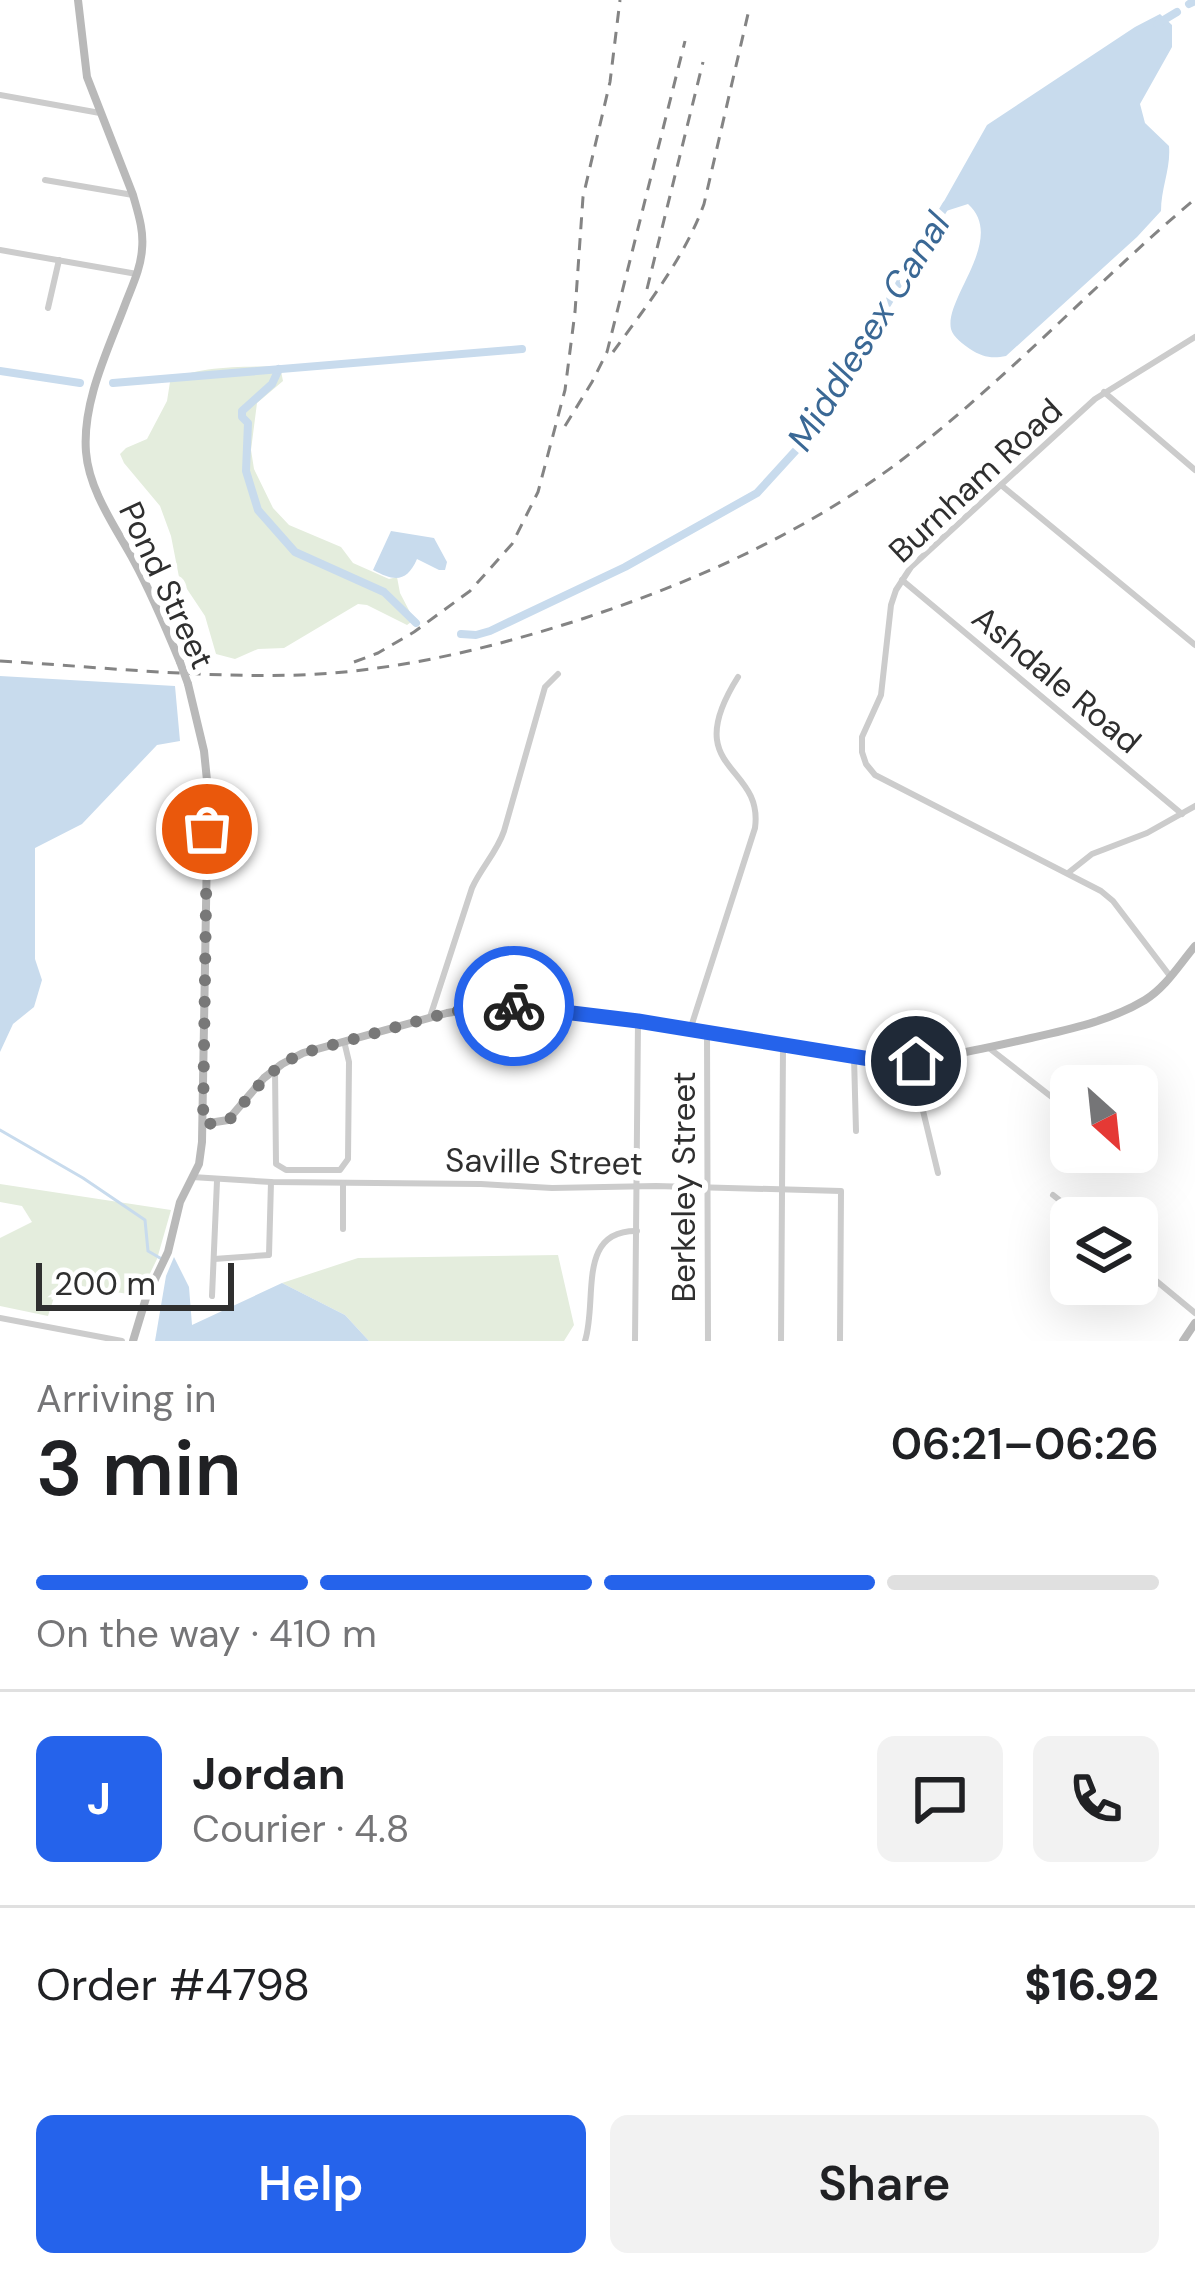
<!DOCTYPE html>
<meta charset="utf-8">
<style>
body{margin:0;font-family:"DM Sans",sans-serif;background:#f2f2f2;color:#202124;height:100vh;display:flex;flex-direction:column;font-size:45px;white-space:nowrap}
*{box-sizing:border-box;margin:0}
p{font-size:39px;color:#757577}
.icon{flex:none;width:66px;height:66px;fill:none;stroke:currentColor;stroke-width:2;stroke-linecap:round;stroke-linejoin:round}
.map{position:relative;height:1341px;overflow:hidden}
.drawer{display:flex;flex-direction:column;background:#fff;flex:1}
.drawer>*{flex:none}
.needle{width:78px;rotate:153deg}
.fabs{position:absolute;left:1050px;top:1065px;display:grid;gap:24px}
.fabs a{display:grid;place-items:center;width:108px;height:108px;border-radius:18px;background:#fff;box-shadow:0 12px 48px #0002;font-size:60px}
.scale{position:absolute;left:36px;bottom:30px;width:198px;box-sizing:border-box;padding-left:12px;border:6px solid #2f2f2f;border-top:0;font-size:33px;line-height:42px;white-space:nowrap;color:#2f2f2f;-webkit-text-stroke:9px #fff;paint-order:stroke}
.pin{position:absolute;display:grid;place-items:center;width:102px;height:102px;color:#fff;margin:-51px;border:6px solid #fff;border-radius:50%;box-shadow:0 3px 12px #0007}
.courier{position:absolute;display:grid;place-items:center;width:120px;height:120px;margin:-60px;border:9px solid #2563eb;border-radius:50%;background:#fff;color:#222;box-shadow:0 3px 15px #0007}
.head em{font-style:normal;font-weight:600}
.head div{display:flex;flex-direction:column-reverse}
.head{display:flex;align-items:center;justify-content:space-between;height:204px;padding:0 36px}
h1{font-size:78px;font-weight:600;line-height:90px}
.bar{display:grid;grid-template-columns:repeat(4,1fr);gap:18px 12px;align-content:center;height:144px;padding:0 36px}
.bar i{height:15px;border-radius:9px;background:#e0e0e0}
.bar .current{background:#2563eb}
.bar p{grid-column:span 4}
.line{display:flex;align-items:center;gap:30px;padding:0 36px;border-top:3px solid #e0e0e0}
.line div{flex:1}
.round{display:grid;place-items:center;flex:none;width:126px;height:126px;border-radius:18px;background:#f2f2f2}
.action{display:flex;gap:24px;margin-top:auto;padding:24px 36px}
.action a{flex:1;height:138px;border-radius:18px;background:#2563eb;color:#fff;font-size:48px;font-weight:600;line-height:138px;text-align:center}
.action a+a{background:#f2f2f2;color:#202124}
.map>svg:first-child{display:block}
.green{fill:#e4eddd}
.water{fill:#c8dbed}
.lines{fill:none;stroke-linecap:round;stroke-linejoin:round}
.stream{stroke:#c8dbed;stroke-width:3}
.canal{stroke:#c8dbed;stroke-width:8}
.street{stroke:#ccc;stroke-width:6}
.secondary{stroke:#b9b9b9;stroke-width:8}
.rail{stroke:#848484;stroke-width:3;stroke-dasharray:12 9;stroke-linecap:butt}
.secondary-bridge{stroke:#b9b9b9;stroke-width:8}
.done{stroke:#787878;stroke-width:12;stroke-dasharray:0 21.6}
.route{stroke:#2563eb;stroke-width:15}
.labels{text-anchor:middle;stroke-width:12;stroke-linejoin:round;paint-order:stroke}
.street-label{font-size:33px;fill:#2f2f2f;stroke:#fff}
.water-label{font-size:36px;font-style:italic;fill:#3a6895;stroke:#fff}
</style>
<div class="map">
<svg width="1195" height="1341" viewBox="0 0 1195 1341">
<rect width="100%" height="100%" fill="#fff"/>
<g class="green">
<path d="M280,366L283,381L257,403L251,450L254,469L273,508L289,525L341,547L353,563L389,579L397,577L400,593L414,620L407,625L367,605L358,604L284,648L258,649L235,659L216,654L205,616L179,577L171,536L160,506L124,463L120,454L126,448L147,439L167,401L170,382C192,365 251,367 280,366Z"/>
<polygon points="0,1184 171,1210 157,1259 139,1296 59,1282 48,1316 0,1306 0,1238 32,1222 22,1206 0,1202"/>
<polygon points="558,1255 574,1325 564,1341 369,1341 345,1315 282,1283 358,1258"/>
</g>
<g class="water">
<path d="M1160,14L1172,25V47L1140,104L1145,123L1169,146C1171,168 1161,188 1161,211L1137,237L1006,356C992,359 982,357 970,349C964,345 953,337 951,329C944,298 1007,239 968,204L943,212V203L987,125L1135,27Z"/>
<path d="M391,531L434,538L447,562L445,570H439L417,559C407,582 395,582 373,570Z"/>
<polygon points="0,676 175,686 180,741 157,745 82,824 35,848 35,959 42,980 34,1007 13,1024 0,1052"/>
<polygon points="174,1257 189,1287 192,1325 282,1283 345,1315 369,1341 155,1341 166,1276"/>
</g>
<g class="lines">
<polyline class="stream" points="0,1130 83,1178 145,1220 148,1251 160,1258"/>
<g class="canal">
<polyline points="1189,4 1195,1"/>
<polyline points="1157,24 1177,12"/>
<polyline points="279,369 272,384 242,411 242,417 248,423 246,471 258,510 295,552 384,592 416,623"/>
<polyline points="0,371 80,383"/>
<polyline points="113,383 522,349"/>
<polyline points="461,634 476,635 490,631 625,567 757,493 809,436 946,205"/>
</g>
<g class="street">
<polyline points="0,95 100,113"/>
<polyline points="45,180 133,195"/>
<polyline points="0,250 137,274"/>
<polyline points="48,308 59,260"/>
<polyline points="1104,392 1195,470"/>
<polyline points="1001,485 1195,645"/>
<polyline points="902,580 1182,814"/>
<polyline points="1068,873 1092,854 1147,833 1195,806"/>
<polyline points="1170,976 1113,901 1101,891 875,775 866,764 862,752 862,737 881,695 891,605 896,590 911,567 1095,399 1195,337"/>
<path d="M430,1017L472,888C481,868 497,852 504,831L545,687L558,674"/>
<path d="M690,1030L755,828C764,763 678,772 738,677"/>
<polyline points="707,1033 708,1341"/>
<polyline points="989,1048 1071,1112"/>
<polyline points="854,1057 856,1131"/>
<polyline points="911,1061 938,1173"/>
<polyline points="275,1069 276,1164 286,1170 340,1170 348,1159 349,1062 344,1041"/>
<polyline points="192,1177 271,1182 481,1184 552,1188 656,1186 841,1191 840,1341"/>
<polyline points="1053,1195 1082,1218"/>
<polyline points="343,1229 343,1183"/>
<polyline points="214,1259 269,1255 271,1182"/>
<polyline points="1137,1265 1195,1313"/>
<polyline points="212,1296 217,1181"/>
<polyline points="0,1318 122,1341"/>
<path d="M585,1341C598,1300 576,1230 637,1231"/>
<polyline points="635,1341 638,1021"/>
<polyline points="781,1341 783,1046"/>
</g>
<g class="secondary">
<path d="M78,0L87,77L133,195C138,213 144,230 142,249C141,267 133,284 126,302C109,348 82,401 86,452C89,491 116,528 134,561C152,594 166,628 180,662"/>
<path d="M203,1124L228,1120L264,1078L282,1064L303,1053L447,1013L498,1005L638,1021L876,1061C930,1061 979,1050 1031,1038C1070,1029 1110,1021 1145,1000C1166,987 1179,965 1195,946"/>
<polyline points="133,1341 146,1298 168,1252 180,1202 199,1164 202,1142 208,790 204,751 188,684"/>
<polyline points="1183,1341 1195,1323"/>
</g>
<g class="rail">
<polyline points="647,289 703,62"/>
<path d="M613,352C647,305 684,259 704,204L748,14"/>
<polyline points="565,426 592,382 607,352 685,41"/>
<path d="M0,661C100,667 200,678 300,675C399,671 492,648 585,618C696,581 801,534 895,465C1002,385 1093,285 1195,199"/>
<polyline points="354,662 378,653 414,632 470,591 512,544 538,492 565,390 575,312 583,197 610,82 620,0"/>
</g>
<polyline class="secondary-bridge" points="180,662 188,684"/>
</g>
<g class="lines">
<path class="done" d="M207,829L203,1124L223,1123L230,1119C255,1091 266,1070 303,1053L447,1013L476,1007L514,1006"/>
<polyline class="route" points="514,1006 638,1021 876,1060 916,1061"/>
</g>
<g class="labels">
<g class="street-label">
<text transform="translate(975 480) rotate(-43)" y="12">Burnham Road</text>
<text transform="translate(167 585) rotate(65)" y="12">Pond Street</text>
<text transform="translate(1057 679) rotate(40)" y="12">Ashdale Road</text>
<text transform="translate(544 1161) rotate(1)" y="12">Saville Street</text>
<text transform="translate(683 1187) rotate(-90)" y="12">Berkeley Street</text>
</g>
<g class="water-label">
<text transform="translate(868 331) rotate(-58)" y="13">Middlesex Canal</text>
</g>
</g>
</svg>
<div class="fabs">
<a><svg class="needle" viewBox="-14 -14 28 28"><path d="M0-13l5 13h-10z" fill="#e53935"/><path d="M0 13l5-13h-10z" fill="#757577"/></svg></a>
<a><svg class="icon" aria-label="layers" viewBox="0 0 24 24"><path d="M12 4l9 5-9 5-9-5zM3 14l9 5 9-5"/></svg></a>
</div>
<div class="scale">200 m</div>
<div class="pin" style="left:207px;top:829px;background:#ea580c"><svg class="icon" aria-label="bag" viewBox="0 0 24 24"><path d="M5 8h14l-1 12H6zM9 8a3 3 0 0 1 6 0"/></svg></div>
<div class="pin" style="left:916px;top:1061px;background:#1f2937"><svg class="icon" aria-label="home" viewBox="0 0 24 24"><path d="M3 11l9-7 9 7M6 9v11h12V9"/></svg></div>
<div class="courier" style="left:514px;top:1006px"><svg class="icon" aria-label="bike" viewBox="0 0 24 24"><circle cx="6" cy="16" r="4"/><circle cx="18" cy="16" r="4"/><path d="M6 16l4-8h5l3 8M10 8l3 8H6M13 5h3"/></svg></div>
</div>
<section class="drawer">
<div class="head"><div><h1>3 min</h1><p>Arriving in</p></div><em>06:21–06:26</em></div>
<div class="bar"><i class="current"></i><i class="current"></i><i class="current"></i><i></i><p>On the way · 410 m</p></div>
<div class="line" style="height:216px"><b class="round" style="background:#2563eb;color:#fff">J</b><div><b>Jordan</b><p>Courier · 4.8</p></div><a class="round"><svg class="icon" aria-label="chat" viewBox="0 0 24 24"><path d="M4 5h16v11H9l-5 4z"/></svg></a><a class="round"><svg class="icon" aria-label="phone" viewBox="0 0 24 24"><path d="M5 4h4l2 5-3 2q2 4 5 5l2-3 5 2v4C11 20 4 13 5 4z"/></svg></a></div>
<div class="line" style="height:156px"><div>Order #4798</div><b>$16.92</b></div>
<div class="action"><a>Help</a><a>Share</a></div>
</section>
